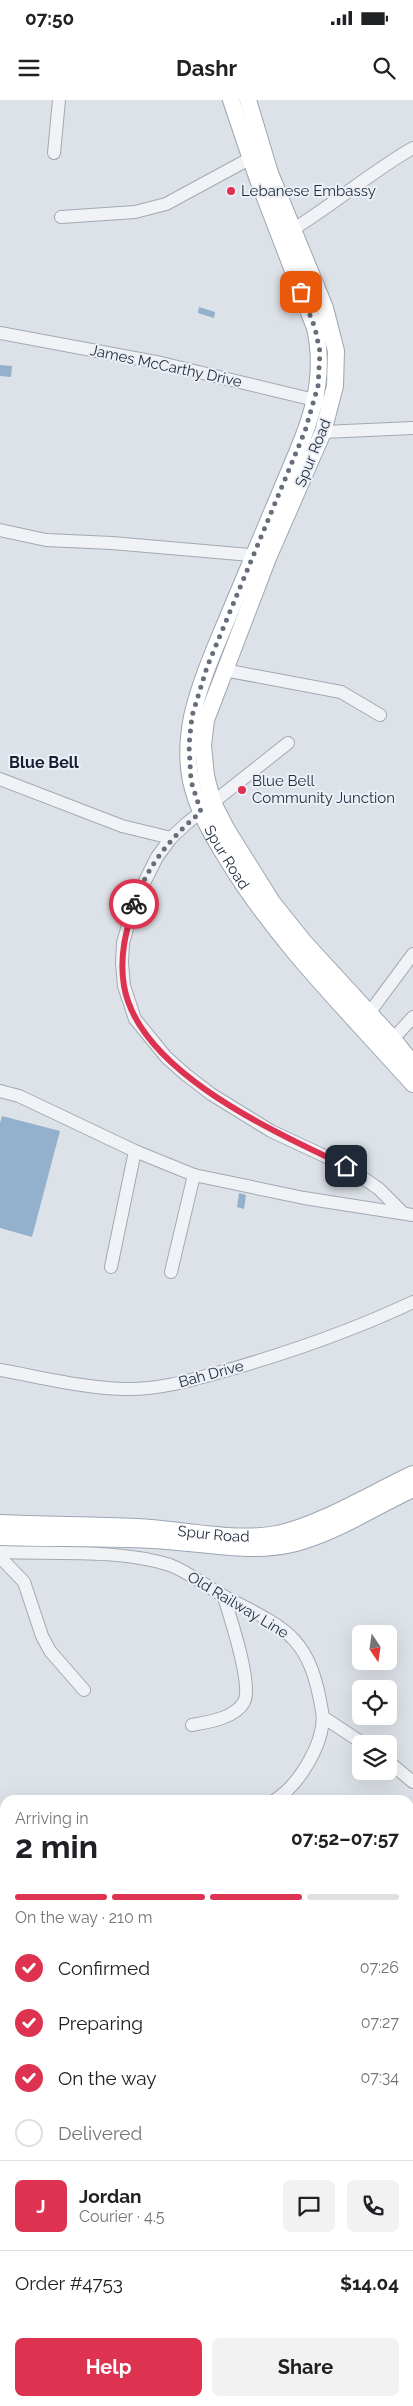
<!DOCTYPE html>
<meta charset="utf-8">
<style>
body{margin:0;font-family:Raleway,sans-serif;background:#f2f2f2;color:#202124;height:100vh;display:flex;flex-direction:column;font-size:19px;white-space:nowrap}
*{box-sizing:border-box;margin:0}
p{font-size:16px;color:#757577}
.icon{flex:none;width:28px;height:28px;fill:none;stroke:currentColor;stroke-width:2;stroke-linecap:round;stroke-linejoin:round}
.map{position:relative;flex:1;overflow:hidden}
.panel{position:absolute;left:0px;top:1695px;width:414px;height:611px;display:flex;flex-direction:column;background:#fff;border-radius:15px 15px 0 0;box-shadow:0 5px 20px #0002}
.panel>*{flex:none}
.needle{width:32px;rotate:167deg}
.fabs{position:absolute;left:352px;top:1525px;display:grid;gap:10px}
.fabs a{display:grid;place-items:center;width:45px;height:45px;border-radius:8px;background:#fff;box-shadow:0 5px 20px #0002;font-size:25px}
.pin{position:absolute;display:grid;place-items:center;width:42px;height:42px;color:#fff;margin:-21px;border-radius:10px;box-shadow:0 2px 8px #0006}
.courier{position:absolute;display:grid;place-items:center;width:50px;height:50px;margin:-25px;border:4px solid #dd3250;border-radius:50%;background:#fff;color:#222;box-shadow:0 1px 6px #0007}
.overview em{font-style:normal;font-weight:700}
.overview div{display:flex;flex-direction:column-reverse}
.overview{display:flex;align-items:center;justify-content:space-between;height:85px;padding:0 15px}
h1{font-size:32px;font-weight:700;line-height:38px}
.bar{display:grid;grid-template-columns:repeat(4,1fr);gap:8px 5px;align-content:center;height:60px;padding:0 15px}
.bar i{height:6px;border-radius:4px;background:#e0e0e0}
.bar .active{background:#dd3250}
.bar p{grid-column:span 4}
.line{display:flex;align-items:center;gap:12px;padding:0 15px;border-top:1px solid #e0e0e0}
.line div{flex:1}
.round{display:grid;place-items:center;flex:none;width:52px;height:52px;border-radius:8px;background:#f2f2f2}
ol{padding:0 15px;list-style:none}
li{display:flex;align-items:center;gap:15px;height:55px}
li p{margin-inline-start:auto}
li .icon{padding:5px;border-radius:50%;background:#dd3250;color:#fff;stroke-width:4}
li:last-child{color:#757577}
li i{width:28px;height:28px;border:2px solid #e0e0e0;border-radius:50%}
.cta{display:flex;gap:10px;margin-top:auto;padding:10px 15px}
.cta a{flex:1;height:58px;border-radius:8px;background:#dd3250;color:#fff;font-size:20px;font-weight:700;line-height:58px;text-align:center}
.cta a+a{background:#f2f2f2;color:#202124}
.status{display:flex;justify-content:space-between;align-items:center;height:35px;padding:0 25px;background:#fff;direction:ltr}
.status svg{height:14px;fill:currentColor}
header{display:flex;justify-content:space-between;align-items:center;height:65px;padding:0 15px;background:#fff;font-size:22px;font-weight:700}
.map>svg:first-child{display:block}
.water{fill:#93b1cd}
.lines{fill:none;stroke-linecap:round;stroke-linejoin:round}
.minor-casing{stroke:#a2a9b2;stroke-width:14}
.major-casing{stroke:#9ba6b5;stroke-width:18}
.minor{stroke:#f0f2f6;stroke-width:12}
.major{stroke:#fff;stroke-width:16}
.done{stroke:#656e7b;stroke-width:5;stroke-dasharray:0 9}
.route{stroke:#dd3250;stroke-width:6}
.poi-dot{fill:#dd3250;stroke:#ecf0f6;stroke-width:2}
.labels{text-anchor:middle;stroke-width:4;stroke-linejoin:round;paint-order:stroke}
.poi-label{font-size:15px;fill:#242f40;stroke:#ecf0f6;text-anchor:start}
.street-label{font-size:15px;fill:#242f40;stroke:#ecf0f6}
.neighbourhood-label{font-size:16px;font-weight:bold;fill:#172031;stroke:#ecf0f6}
</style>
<div class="status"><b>07:50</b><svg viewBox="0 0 49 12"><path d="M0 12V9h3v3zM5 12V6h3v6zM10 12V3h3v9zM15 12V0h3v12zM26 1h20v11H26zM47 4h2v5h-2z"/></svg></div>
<header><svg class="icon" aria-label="menu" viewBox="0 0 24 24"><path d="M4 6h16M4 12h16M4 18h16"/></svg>Dashr<svg class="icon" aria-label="search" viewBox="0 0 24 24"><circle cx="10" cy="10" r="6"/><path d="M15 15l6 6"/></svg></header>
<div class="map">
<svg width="413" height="2306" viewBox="0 0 413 2306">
<rect width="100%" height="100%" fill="#dde2e8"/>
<g class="water">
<polygon points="199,207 215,212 214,218 198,213"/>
<polygon points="0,265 12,266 11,277 0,276"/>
<polygon points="2,1016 60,1031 32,1137 0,1128 0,1023"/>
<polygon points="239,1093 246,1095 244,1109 237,1107"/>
</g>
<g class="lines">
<g class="minor-casing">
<g id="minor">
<polyline points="54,53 59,0"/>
<polyline points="61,117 135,112 166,104 251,58"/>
<path d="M287,133C331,107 369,73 413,48"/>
<polyline points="0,233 161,263 323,302"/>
<polyline points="323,332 413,328"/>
<polyline points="0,430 46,440 112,443 261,456"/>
<polyline points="224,570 341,592 380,615"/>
<polyline points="288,643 187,723 171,738 157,757 135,801 123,843 122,863 124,886 135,919 166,957 185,974 211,994 271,1031 346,1066 379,1089 403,1113"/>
<polyline points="0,679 122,726 171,738"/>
<polyline points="364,920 413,854"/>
<polyline points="393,939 413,917"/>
<polyline points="0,991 19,996 135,1051 194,1075 304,1098 413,1115"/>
<polyline points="111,1167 135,1051"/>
<polyline points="171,1172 194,1075"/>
<path d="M0,1270C40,1277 83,1288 124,1289C162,1290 198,1278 235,1268C296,1250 356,1229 413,1202"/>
<path d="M0,1452C53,1454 119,1449 170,1465C191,1473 209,1489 229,1499C290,1530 310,1539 322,1611C327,1640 299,1685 275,1700"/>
<polyline points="0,1457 24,1482 42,1536 50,1551 84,1590"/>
<polyline points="323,1617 364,1644"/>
<path d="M192,1625C209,1622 235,1618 244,1602C253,1585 230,1517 224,1497"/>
<polyline points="389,1662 413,1682"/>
<polyline points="0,1730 5,1730"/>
<polyline points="412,1784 413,1782"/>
<polyline points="409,1945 413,1939"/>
<polyline points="409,2095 413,2085"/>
<polyline points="0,2182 5,2200"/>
<polyline points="409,2248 413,2247"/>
<polyline points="31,2301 32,2306"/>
<polyline points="106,2306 115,2301"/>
</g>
</g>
<g class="major-casing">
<g id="major">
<path id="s1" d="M231,0L257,77L315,228C329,290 303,337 280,393C263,433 247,472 230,512C216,546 200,581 192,617C188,637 187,661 191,681C197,709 212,735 227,759C278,843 348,911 413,984"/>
<polyline points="248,0 270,73 325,208 336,251 335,286 323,332 268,458 206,620 203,645 206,676 213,703 227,730 272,802 304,842 393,939 413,964"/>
<path id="s2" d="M0,1423C46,1425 91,1425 137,1427C183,1429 232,1442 277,1434C318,1426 374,1392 413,1374"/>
<path d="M0,1437C56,1439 112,1437 167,1441C210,1444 253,1454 296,1443C337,1432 374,1407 413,1389"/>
</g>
</g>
<use href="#minor" class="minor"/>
<use href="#major" class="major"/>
</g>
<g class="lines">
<path class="done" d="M134,804C147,766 171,737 201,712L191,681L189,645L192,616L207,567L305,331L318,286L320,252L315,228L301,192"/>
<path class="route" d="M134,804C126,832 119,856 124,886C139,972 275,1032 346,1066"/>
</g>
<g class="poi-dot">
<circle cx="231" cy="91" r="5"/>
<circle cx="242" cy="690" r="5"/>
</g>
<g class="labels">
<g class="poi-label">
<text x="241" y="96">Lebanese Embassy</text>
<text x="252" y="686">Blue Bell<tspan x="252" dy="17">Community Junction</tspan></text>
</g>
<g class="street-label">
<text transform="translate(166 266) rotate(12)" y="5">James McCarthy Drive</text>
<text transform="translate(313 353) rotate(-68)" y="5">Spur Road</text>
<text dy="5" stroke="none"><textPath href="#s1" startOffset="805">Spur Road</textPath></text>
<text transform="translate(211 1274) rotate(-15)" y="5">Bah Drive</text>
<text dy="5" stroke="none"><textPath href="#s2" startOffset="214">Spur Road</textPath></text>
<text transform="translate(238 1505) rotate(31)" y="5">Old Railway Line</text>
</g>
<g class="neighbourhood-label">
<text x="44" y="668">Blue Bell</text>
</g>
</g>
</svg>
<div class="fabs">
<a><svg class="needle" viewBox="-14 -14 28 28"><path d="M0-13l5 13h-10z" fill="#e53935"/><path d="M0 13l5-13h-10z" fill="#757577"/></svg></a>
<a><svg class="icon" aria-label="locate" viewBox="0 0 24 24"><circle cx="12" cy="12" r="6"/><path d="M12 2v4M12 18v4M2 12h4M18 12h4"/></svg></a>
<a><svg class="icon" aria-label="layers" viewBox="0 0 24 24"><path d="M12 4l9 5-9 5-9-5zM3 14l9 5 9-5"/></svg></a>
</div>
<div class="pin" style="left:301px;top:192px;background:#ea580c"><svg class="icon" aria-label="bag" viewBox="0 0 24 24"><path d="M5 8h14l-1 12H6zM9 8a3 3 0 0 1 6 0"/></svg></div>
<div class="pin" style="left:346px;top:1066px;background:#1f2937"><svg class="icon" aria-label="home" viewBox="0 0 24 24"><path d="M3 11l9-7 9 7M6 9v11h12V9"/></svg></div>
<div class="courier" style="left:134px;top:804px"><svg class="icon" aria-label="bike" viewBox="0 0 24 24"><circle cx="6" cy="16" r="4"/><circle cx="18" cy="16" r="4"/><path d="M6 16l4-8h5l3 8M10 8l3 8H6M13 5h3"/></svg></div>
<section class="panel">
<div class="overview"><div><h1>2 min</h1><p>Arriving in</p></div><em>07:52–07:57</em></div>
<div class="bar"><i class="active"></i><i class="active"></i><i class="active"></i><i></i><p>On the way · 210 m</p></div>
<ol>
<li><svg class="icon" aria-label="check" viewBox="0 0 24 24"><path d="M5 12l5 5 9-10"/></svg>Confirmed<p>07:26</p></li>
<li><svg class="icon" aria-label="check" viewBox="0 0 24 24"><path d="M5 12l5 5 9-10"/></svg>Preparing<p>07:27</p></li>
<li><svg class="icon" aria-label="check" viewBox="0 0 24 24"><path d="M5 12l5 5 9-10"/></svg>On the way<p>07:34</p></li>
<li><i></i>Delivered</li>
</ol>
<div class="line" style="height:90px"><b class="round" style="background:#dd3250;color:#fff">J</b><div><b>Jordan</b><p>Courier · 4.5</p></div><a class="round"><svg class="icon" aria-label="chat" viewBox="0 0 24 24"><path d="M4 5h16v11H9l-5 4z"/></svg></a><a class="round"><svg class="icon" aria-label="phone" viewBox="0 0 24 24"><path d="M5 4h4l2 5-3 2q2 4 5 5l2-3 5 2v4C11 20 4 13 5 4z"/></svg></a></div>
<div class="line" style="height:65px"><div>Order #4753</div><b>$14.04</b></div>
<div class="cta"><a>Help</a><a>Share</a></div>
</section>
</div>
